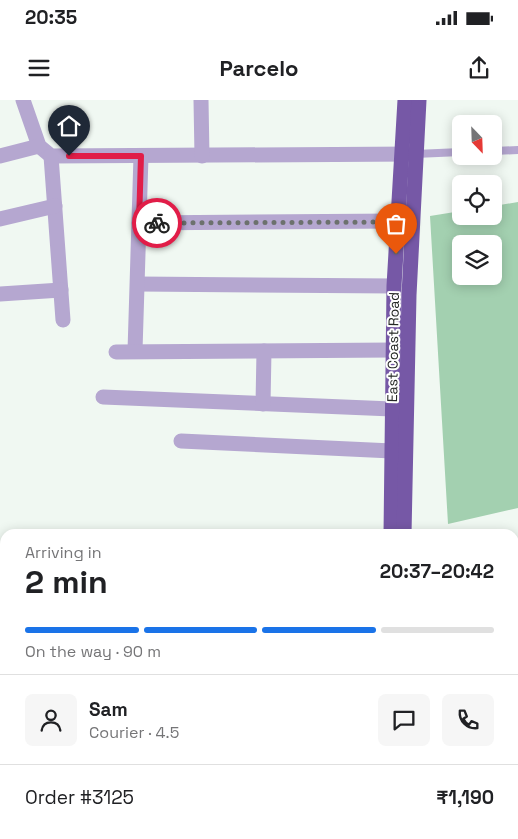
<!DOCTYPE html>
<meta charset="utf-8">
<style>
body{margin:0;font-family:"Space Grotesk",sans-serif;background:#f6f6f6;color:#202124;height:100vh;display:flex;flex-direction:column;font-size:19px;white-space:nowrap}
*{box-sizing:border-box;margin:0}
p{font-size:16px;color:#757577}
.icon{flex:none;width:28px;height:28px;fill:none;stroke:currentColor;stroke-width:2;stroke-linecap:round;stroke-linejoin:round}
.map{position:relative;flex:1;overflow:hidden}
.details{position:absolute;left:0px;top:429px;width:519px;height:311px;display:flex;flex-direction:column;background:#fff;border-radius:15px 15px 0 0;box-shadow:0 2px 12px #0003}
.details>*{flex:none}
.needle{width:32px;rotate:157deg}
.fabs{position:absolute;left:452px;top:15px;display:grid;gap:10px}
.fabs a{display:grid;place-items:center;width:50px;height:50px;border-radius:8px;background:#fff;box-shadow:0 2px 12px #0003;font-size:25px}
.pin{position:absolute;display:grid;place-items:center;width:42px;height:42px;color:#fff;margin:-51px -21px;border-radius:50% 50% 50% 0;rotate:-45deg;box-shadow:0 0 5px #0007}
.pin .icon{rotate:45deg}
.courier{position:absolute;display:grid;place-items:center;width:50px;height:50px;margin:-25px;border:4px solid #e11d48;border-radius:50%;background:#fff;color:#222;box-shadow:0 1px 6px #0007}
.head em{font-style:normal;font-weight:600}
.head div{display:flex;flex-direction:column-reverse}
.head{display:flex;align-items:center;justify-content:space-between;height:85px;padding:0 25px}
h1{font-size:32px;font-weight:600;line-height:38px}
.bar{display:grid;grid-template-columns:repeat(4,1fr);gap:8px 5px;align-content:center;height:60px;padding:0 25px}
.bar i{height:6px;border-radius:4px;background:#e0e0e0}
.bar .on{background:#1a73e8}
.bar p{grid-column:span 4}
.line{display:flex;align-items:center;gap:12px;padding:0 25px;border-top:1px solid #e0e0e0}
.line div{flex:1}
.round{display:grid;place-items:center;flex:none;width:52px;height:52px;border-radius:8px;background:#f6f6f6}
.status{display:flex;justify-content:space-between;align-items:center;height:35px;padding:0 25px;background:#fff;direction:ltr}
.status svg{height:14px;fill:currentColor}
header{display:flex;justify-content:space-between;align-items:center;height:65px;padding:0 25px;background:#fff;font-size:22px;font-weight:600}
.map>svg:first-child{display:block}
.green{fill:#a3d0b0;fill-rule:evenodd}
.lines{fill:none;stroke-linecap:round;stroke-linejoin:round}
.service{stroke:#b5a7d0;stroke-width:8}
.minor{stroke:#b5a7d0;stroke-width:15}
.trunk{stroke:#7658a6;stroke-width:15}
.done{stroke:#6c716d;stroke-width:5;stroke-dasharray:0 9}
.route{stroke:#e11d48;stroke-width:6}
.labels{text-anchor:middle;stroke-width:4;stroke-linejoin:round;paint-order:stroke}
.street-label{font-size:14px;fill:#252825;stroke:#fff}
</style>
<div class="status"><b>20:35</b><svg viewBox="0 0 49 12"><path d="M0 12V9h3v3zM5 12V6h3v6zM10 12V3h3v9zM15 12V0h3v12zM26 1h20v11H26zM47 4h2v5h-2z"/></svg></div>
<header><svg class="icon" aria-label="menu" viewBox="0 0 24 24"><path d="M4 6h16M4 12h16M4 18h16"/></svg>Parcelo<svg class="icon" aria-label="share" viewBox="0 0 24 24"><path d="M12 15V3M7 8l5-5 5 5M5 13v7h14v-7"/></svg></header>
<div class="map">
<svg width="518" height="739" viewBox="0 0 518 739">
<rect width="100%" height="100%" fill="#f0f8f2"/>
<g class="green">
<path d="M518,102V408L448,424L430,116L461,111V116H494V106ZM461,144H494V176H461Z"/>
<rect x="231" y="735" width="148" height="4"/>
</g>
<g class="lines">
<g class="service">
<polyline points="494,51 518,50"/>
<polyline points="415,54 461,52"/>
</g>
<g class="minor">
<polyline points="23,0 39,46 51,56 415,54"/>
<polyline points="201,0 202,56"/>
<polyline points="0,56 39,46"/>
<polyline points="51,56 63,220"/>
<polyline points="0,119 55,106"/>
<polyline points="139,123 397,121"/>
<polyline points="138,184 394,186"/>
<polyline points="0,194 61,190"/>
<polyline points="135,251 141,56"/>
<polyline points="116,252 393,250"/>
<polyline points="103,297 392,309"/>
<polyline points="263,304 264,251"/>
<polyline points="181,341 392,351"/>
<polyline points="514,540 518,540"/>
<polyline points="0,541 5,540"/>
<polyline points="103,735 103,739"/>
<polyline points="212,735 213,739"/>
</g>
<g class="trunk">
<polyline points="391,434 394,186 405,0"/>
<polyline points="404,434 409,195 419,0"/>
<polyline points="391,735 391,739"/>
<polyline points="405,735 406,739"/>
</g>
</g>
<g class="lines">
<polyline class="done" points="157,123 397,122 396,154"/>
<polyline class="route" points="69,56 141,56 139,123 157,123"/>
</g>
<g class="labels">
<g class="street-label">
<text transform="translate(393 247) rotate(-89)" y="5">East Coast Road</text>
</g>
</g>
</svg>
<div class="fabs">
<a><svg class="needle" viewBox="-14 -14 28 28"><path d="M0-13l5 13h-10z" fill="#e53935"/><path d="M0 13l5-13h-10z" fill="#757577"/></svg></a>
<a><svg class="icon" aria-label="locate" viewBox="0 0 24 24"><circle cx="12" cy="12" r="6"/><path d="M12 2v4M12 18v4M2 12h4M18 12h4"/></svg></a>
<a><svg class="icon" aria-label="layers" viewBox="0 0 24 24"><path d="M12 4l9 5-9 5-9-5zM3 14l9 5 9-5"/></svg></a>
</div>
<div class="pin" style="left:396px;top:154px;background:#ea580c"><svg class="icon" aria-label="bag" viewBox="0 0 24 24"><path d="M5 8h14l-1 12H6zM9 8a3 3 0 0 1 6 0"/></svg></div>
<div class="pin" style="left:69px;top:56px;background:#1f2937"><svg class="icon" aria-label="home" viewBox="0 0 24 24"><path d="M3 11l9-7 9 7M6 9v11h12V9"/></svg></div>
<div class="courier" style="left:157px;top:123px"><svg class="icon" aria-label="bike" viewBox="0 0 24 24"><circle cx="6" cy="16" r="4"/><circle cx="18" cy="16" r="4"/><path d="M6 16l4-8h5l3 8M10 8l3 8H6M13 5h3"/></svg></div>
<section class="details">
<div class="head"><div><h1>2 min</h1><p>Arriving in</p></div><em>20:37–20:42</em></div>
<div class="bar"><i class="on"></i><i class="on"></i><i class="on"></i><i></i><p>On the way · 90 m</p></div>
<div class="line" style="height:90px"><a class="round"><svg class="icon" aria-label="person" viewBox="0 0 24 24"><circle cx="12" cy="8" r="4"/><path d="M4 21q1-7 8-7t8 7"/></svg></a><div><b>Sam</b><p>Courier · 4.5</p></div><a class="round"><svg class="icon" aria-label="chat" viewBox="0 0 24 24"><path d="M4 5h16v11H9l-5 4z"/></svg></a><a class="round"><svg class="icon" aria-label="phone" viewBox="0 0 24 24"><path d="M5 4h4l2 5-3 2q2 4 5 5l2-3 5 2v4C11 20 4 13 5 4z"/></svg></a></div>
<div class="line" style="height:65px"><div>Order #3125</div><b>₹1,190</b></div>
</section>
</div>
